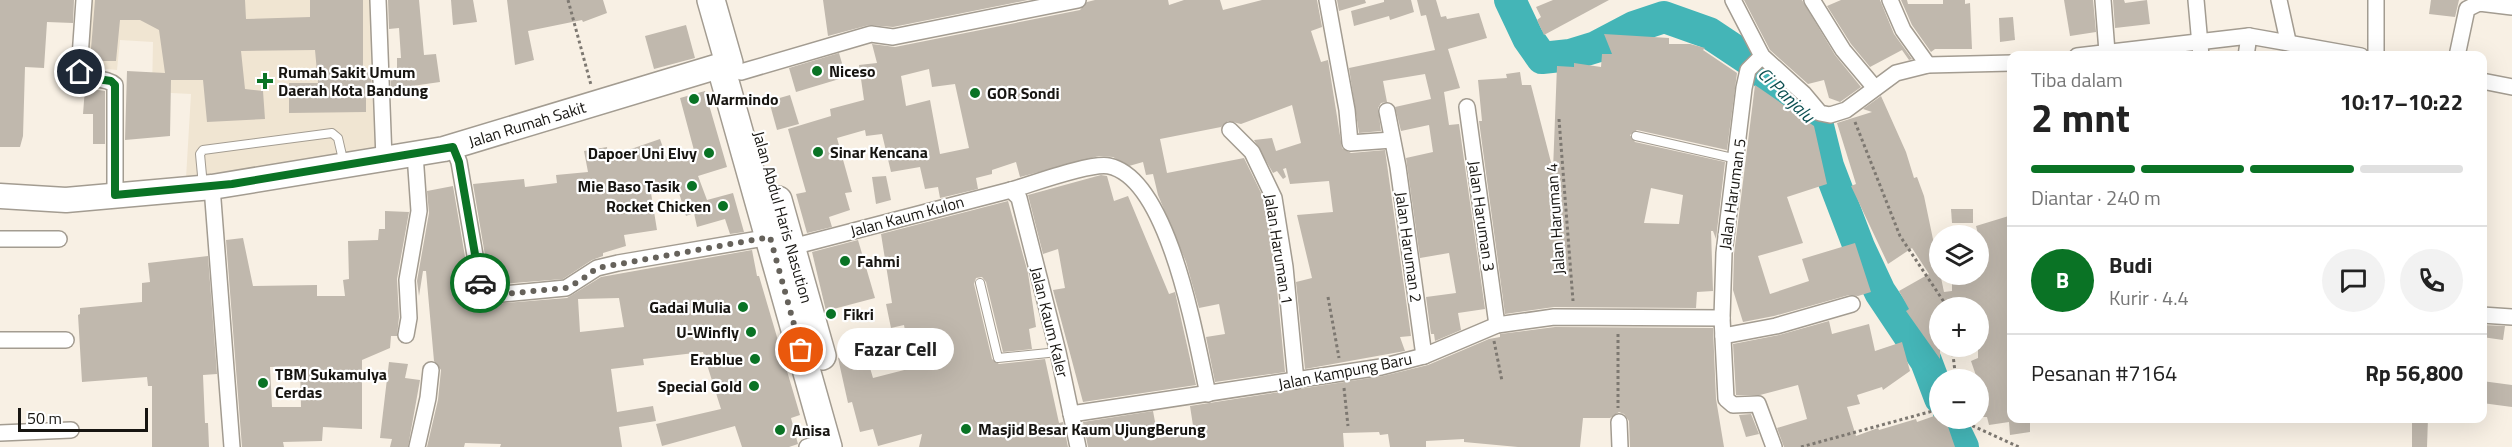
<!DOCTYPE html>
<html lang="id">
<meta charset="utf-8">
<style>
body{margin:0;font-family:"Titillium Web",sans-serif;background:#f2f2f2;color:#222;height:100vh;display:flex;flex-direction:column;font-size:22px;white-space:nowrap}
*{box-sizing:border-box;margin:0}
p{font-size:20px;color:#767676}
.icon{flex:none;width:33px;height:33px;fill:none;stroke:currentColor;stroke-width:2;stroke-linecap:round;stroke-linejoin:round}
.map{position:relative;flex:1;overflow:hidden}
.side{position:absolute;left:2007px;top:51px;width:480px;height:372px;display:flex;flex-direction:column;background:#fff;border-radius:12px;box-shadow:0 6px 24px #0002}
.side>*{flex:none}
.tools{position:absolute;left:1929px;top:225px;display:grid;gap:12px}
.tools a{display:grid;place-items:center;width:60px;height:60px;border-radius:50%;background:#fff;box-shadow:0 6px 24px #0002;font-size:30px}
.scale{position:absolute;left:18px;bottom:15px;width:130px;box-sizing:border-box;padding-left:6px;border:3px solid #171511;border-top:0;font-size:16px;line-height:21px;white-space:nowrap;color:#171511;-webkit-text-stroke:4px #fff;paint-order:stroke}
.pin{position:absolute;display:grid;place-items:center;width:51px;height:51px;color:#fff;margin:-26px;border:3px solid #fff;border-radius:50%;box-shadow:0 2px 6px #0007}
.courier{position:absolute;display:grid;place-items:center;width:60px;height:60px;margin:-30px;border:4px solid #0a7325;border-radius:50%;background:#fff;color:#222;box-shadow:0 2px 8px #0007}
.bubble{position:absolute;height:42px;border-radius:21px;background:#fff;box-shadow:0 6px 24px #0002;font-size:20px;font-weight:700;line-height:42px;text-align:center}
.head em{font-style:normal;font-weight:700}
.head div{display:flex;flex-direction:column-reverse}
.head{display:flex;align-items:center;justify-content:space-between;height:102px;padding:0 24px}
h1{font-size:39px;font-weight:700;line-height:45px}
.bar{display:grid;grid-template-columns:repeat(4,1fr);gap:9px 6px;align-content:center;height:72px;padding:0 24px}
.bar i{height:8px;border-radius:4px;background:#e0e0e0}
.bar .active{background:#0a7325}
.bar p{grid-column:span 4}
.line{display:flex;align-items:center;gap:15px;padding:0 24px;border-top:2px solid #e0e0e0}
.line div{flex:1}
.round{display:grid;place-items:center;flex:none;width:63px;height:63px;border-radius:32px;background:#f2f2f2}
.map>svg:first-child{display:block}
.built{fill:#f0e5d2}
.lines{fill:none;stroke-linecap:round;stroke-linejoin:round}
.river{stroke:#44b5b7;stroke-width:32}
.building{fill:#c0b8ad;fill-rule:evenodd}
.lane-casing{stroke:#a39c91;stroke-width:10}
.street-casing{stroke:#a39c91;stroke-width:18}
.primary-casing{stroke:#a39c91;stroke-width:27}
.highway-casing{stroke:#a39c91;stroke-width:30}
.path{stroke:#7d7871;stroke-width:3;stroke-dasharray:3 3;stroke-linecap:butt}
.lane{stroke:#fff;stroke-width:8}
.street{stroke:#fff;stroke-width:15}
.primary{stroke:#fff;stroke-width:24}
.highway{stroke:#fff;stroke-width:27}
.done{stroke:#66625b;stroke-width:6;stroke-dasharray:0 10.8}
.route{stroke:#0a7325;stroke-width:8}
.poi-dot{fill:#0a7325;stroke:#fff;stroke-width:2}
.labels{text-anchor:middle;stroke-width:4.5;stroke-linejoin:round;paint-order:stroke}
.poi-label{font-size:16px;font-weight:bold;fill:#171511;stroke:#fff;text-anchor:start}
.street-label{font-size:16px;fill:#171511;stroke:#fff}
.water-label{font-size:18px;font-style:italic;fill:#0c4f51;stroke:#fff}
</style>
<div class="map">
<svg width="2512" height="447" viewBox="0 0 2512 447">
<rect width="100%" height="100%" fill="#f8f0e4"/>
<polygon class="built" points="86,0 376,0 379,149 297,169 186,178 191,94 152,92 153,42 120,40 117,70 79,66"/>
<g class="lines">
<g class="river">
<polyline points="1510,0 1528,38 1542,58 1570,55 1596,47 1634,27 1664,17 1709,33 1754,63 1818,126 1828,166 1859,247 1880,292 1926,361 1940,398"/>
<polyline points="1949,418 1963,447"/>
</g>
</g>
<g class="building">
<polygon points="0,0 74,0 73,23 47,22 44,68 25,67 23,136 20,147 0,147"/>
<polygon points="95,0 245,0 246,19 310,17 310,0 363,0 363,72 371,72 372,89 366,90 366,112 289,113 289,83 318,83 315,50 241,51 245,89 263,91 265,119 207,122 203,80 171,80 170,136 125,140 127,71 165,73 159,30 140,20 120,20 116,61 90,61"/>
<polygon points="388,0 419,0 424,55 436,54 440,82 391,89 390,71 397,71 397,58 401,58 399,28 389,29"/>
<polygon points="451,0 473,0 477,22 453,25"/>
<polygon points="507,0 603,0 607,13 583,22 582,20 528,31 534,60 515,65"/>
<polygon points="823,0 1028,0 893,27 869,25 828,36"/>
<path d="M1095,0H1168L1169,5L1184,0H1220L1223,10L1262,0H1317L1322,27L1311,31L1321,62L1328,60L1342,148L1351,153L1385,150L1411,336L1400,337L1405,351L1305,369L1296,282L1312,278L1297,215L1333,212L1329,181L1290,184L1286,168L1283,169L1286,177L1283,179L1277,171L1273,173L1254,140L1272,138L1276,151L1301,143L1292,105L1241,124L1228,121L1221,127L1160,139L1167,173L1244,158L1265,201L1275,268L1285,372L1215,382L1206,337L1225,334L1219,304L1199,308L1186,262L1158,195L1153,174L1146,175L1143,162L1129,166L1113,157L1099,156L1020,177L1016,162L992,170V174L976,178L978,189L940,198L938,187L925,189L920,167L891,172L882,134L866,136L865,130L837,138L852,192L845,193L850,210L829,217L832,227L807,233L796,194L806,192L788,129L831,116L830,109L864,100L859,65L877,63L872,44L895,47L1080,10L1087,2ZM929,69L932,87L955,84L969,148L940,154L930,100L906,106L901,76Z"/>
<polygon points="1337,0 1365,0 1366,3 1339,11"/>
<polygon points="1384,0 1411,0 1414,12 1390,20 1389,16 1354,26 1351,11 1384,2"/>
<polygon points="1417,0 1436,0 1441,17 1446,16 1447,19 1479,13 1487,38 1448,49 1460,88 1444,92 1449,125 1459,124 1485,309 1458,313 1461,330 1435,341 1434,334 1431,334 1426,297 1456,293 1449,253 1420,258 1406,158 1433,152 1429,125 1401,131 1395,107 1431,99 1425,74 1383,81 1387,102 1381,103 1378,108 1381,131 1359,133 1349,68 1435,50 1426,15 1421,16"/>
<polygon points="1553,0 1609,0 1544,35 1537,20 1541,17 1536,7"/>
<polygon points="1744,0 1802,0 1835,55 1861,87 1840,102 1829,98 1824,80 1808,84 1770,50"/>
<polygon points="1841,0 1880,0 1894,34 1912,59 1909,60 1902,50 1870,67 1851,44 1827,6"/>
<polygon points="1901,0 1907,0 1908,4 1943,4 1943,0 1965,0 1965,4 1970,3 1972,49 1935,49 1931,52 1912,25"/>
<polygon points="2064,0 2093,0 2096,32 2070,36"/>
<polygon points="2113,0 2124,0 2125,3 2147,0 2150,24 2115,28"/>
<polygon points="2431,0 2459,0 2455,17 2429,14"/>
<polygon points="2013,17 2015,40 2000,42 1999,18"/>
<polygon points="686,25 695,58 654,69 645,36"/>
<path d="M1604,34L1669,38V44H1690L1705,48L1703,50L1737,73L1727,150L1637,130L1630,135L1635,142L1725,162L1716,239L1713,231H1711L1713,291L1697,292L1696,308L1554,307L1505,314L1479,121H1482L1478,80L1507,78L1506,74L1520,72L1522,85H1531L1553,170L1557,66L1574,67V63L1601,67L1602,54H1612ZM1651,188L1683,195L1679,224L1644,223Z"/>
<polygon points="839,53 846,77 796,92 789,68"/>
<polygon points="1755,85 1814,126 1827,184 1787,197 1803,243 1758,256 1770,294 1809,281 1802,259 1855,243 1871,292 1858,296 1849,295 1774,316 1743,322 1733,290 1734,254"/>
<polygon points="85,88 105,91 105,144 93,144 93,114 83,114"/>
<polygon points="705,91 727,167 698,176 707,200 733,193 744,232 730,234 725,219 697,227 694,213 686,216 676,183 650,187 657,230 624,235 626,246 603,253 603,256 592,260 563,279 490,285 473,184 524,179 525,187 557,183 556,175 588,172 584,151 607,147 608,157 660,139 668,162 695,154 680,98"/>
<polygon points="790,95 799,124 777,130 769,101"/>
<polygon points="1881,96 1906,152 1914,178 1917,177 1924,196 1944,292 1952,291 1952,274 1978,274 1978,254 1982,251 1976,226 2012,215 2012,418 2030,418 2030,432 2010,435 2009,422 1989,425 1987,417 1978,417 1978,397 1983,396 1971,361 1978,358 1978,308 1940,308 1940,359 1906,311 1909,309 1899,291 1929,274 1912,248 1888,264 1851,186 1856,184 1837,123 1872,112 1863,109"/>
<polygon points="1101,175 1107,176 1114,201 1128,196 1169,294 1175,292 1196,385 1083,402 1053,290 1065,288 1058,249 1043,254 1028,195"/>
<polygon points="886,176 891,200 876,204 872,177"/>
<path d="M453,186L472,298L479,305L567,298L601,277L752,250L757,276H759L800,415L791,418L798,444L789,447H742L735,426L662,446L656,424L721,409L703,352L643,359L644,365L611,369L617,412L653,406L656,421L619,427L622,447H500L501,444L465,443L464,447H427L438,400L441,370L434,361L426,271H423L419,296L417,281L429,213L427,191ZM619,298L624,327L580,332L578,299Z"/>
<polygon points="1008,201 1028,273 1036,327 1029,329 1032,349 1003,352 986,282 982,277 976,278 974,284 992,359 999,364 1045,359 1059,423 1063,422 1068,447 919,447 922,434 878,446 873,429 860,432 852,402 848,403 838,358 865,351 873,378 912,368 904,325 891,328 886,304 892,303 881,234"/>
<polygon points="1951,209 1973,209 1973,223 1952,223"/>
<path d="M385,211L409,212L397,279L399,317L397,336H391L390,348L362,360V429L323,427L322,441L283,442L284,447H242L226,240L243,238L253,286L317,285V296H345L343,280L349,279L348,241L378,240L379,229H385ZM300,366L301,407H272L270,367Z"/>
<polygon points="858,240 875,298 826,311 812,252"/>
<polygon points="208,256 217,374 203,375 205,423 208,423 209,447 152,447 152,386 148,386 147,377 82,382 78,315 80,314 80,308 142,302 142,283 150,282 148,263"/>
<polygon points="1829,321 1832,334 1869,324 1875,351 1902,342 1910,371 1883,390 1882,387 1857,395 1860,404 1847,407 1856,436 1878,428 1879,430 1916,419 1917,422 1940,414 1940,418 1945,418 1955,447 1784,447 1777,428 1807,419 1798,385 1760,395 1736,395 1733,344 1779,335"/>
<polygon points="2482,325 2505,326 2503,340 2482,337"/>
<polygon points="1555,327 1713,328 1716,399 1724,447 1630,447 1629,421 1624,414 1619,412 1610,418 1583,418 1580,447 1518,447 1464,442 1464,439 1426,441 1426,447 1390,447 1388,434 1380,435 1379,432 1343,433 1344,447 1088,447 1083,422 1153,411 1158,438 1194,432 1190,406 1383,376 1428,365 1489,339 1500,337 1500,334"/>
<polygon points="389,362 408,364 405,378 420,380 408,447 390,447 392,439 380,438"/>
<polygon points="2482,381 2512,385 2512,407 2482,403"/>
<polygon points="1751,414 1759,434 1746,437 1739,415"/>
<polygon points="2412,418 2428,418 2427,447 2412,447"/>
</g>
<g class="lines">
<g class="lane-casing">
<g id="lane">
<polyline points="1636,136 1737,159"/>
<polyline points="203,186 200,154 203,150 332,133 338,138 344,164"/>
<polyline points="980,283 998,358 1058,352"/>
</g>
</g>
<g class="street-casing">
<g id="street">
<path d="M84,0L79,72C89,82 105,76 115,85V195"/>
<polyline points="378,0 384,159"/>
<polyline points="1327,0 1347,110 1350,143 1392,140"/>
<polyline points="1733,0 1762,56 1804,94 1820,113 1830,115 1846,110 1896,73 1928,65 2012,63"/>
<polyline points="1812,0 1843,50 1875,88"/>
<polyline points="1890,0 1903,30 1928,65"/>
<polyline points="2103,0 2107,52"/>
<polyline points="2196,0 2201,56"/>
<polyline points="2279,0 2288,41"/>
<polyline points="2376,0 2376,56"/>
<polyline points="1762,56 1748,70 1744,88 1724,253 1722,318 1726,399 1733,405 1758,404 1774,447"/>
<polyline points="2077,56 2249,36 2361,56"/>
<polyline points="2246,56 2249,36"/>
<polyline points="2457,56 2467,9 2479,3 2512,7"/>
<polyline points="741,72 871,34 893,37 1078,0"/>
<polyline points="2482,81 2512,87"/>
<polyline points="1467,107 1497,325"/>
<polyline points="1387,111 1398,167 1424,356"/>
<polyline points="1230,130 1252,152 1274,198 1285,267 1296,381"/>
<polyline points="453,147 459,162 482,296 566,288 597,268 618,263 770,237"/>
<polyline points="212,187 232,447"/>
<path d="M1011,190C1032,184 1091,162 1109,166C1170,179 1196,341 1208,394"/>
<polyline points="0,239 59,239"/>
<polyline points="792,247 1011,190 1019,198 1058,352 1078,447"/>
<polyline points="2482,315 2512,317"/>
<polyline points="406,335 409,318 407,280 419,211 415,154"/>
<polyline points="1723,336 1776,326 1852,304"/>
<polyline points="0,340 66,340"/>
<polyline points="1071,414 1381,367 1424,356 1497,325 1554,317 1722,318"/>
<polyline points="1619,422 1620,447"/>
<polyline points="0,433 71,430"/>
<polyline points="417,447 428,398 431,370"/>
<polyline points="807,447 827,441"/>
</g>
</g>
<g class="primary-casing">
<polyline id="primary" points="0,196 66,200 212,187 444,149 729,63"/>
</g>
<g class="highway-casing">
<g id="highway">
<polyline points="711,0 729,63 724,78 828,447"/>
<polyline points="778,200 822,356"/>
</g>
</g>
<g class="path">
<polyline points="568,0 591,85"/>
<polyline points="1559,119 1573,301"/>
<polyline points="1855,122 1900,236 1948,308"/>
<polyline points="1328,297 1339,358"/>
<polyline points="1618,334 1618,408"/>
<polyline points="1494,341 1502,381"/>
<polyline points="1956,380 1953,355 1960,346"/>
<polyline points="1344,388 1348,426"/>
<polyline points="1963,418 1971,425 2019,447"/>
<polyline points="1801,447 1940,409"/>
</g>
<use href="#lane" class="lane"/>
<use href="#street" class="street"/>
<use href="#primary" class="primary"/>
<use href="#highway" class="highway"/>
</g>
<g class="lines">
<polyline class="done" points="480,283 482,296 566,288 580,281 597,268 770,237 801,350"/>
<polyline class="route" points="80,72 84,77 111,81 115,85 115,195 232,184 453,147 459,162 480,283"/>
</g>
<g class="poi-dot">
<circle cx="817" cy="71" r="6"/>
<path d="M262 72h6v6h6v6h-6v6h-6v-6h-6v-6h6z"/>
<circle cx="975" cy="93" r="6"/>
<circle cx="694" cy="99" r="6"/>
<circle cx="818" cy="152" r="6"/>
<circle cx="709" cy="153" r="6"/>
<circle cx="692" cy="186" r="6"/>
<circle cx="723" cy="206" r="6"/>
<circle cx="845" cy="261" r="6"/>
<circle cx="743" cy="307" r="6"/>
<circle cx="831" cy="314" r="6"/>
<circle cx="751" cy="332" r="6"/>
<circle cx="755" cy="359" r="6"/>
<circle cx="263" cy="383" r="6"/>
<circle cx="754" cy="386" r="6"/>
<circle cx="966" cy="429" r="6"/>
<circle cx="780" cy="430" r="6"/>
</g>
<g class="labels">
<g class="poi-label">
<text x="829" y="77">Niceso</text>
<text x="278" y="78">Rumah Sakit Umum<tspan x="278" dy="18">Daerah Kota Bandung</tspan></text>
<text x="987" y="99">GOR Sondi</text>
<text x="706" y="105">Warmindo</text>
<text x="830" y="158">Sinar Kencana</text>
<text x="697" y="159" text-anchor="end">Dapoer Uni Elvy</text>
<text x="680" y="192" text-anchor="end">Mie Baso Tasik</text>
<text x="711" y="212" text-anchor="end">Rocket Chicken</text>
<text x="857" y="267">Fahmi</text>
<text x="731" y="313" text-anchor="end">Gadai Mulia</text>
<text x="843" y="320">Fikri</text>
<text x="739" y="338" text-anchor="end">U-Winfly</text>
<text x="743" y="365" text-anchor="end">Erablue</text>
<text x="275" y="380">TBM Sukamulya<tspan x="275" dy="18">Cerdas</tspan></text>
<text x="742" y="392" text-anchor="end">Special Gold</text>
<text x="978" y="435">Masjid Besar Kaum UjungBerung</text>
<text x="792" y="436">Anisa</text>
</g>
<g class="street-label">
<text transform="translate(527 124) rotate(-17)" y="6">Jalan Rumah Sakit</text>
<text transform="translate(1732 194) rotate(-82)" y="6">Jalan Haruman 5</text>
<text transform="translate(907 216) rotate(-15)" y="6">Jalan Kaum Kulon</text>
<text transform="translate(1482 216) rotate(82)" y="6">Jalan Haruman 3</text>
<text transform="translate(783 217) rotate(74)" y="6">Jalan Abdul Haris Nasution</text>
<text transform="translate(1555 219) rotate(-94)" y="6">Jalan Haruman 4</text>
<text transform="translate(1409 247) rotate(82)" y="6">Jalan Haruman 2</text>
<text transform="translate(1279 249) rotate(81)" y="6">Jalan Haruman 1</text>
<text transform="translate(1050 322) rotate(76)" y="6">Jalan Kaum Kaler</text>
<text transform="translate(1345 371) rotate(-11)" y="6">Jalan Kampung Baru</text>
</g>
<g class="water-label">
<text transform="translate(1786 95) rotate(44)" y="6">Ci Panjalu</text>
</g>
</g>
</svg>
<div class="tools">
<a><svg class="icon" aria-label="layers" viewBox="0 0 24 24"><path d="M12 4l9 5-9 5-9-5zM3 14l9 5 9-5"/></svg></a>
<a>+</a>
<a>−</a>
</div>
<div class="scale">50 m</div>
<div class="pin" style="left:801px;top:350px;background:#ea580c"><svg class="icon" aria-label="bag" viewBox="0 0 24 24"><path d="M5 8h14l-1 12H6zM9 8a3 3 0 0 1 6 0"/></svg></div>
<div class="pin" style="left:80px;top:72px;background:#1f2937"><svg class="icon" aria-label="home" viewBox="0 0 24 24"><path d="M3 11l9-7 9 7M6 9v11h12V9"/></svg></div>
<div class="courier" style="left:480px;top:283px"><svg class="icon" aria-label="car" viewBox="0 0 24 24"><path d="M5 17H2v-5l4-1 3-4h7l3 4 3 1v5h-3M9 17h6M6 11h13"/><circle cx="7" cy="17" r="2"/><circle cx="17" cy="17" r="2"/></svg></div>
<div class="bubble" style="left:837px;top:328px;width:117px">Fazar Cell</div>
<section class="side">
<div class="head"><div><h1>2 mnt</h1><p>Tiba dalam</p></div><em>10:17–10:22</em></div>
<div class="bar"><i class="active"></i><i class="active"></i><i class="active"></i><i></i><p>Diantar · 240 m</p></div>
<div class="line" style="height:108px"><b class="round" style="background:#0a7325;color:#fff">B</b><div><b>Budi</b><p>Kurir · 4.4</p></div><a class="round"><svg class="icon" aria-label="chat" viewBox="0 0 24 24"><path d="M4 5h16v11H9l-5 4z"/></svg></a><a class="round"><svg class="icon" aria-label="phone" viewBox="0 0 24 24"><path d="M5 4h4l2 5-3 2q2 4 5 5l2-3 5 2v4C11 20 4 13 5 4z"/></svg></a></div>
<div class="line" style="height:78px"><div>Pesanan #7164</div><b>Rp 56,800</b></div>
</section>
</div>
